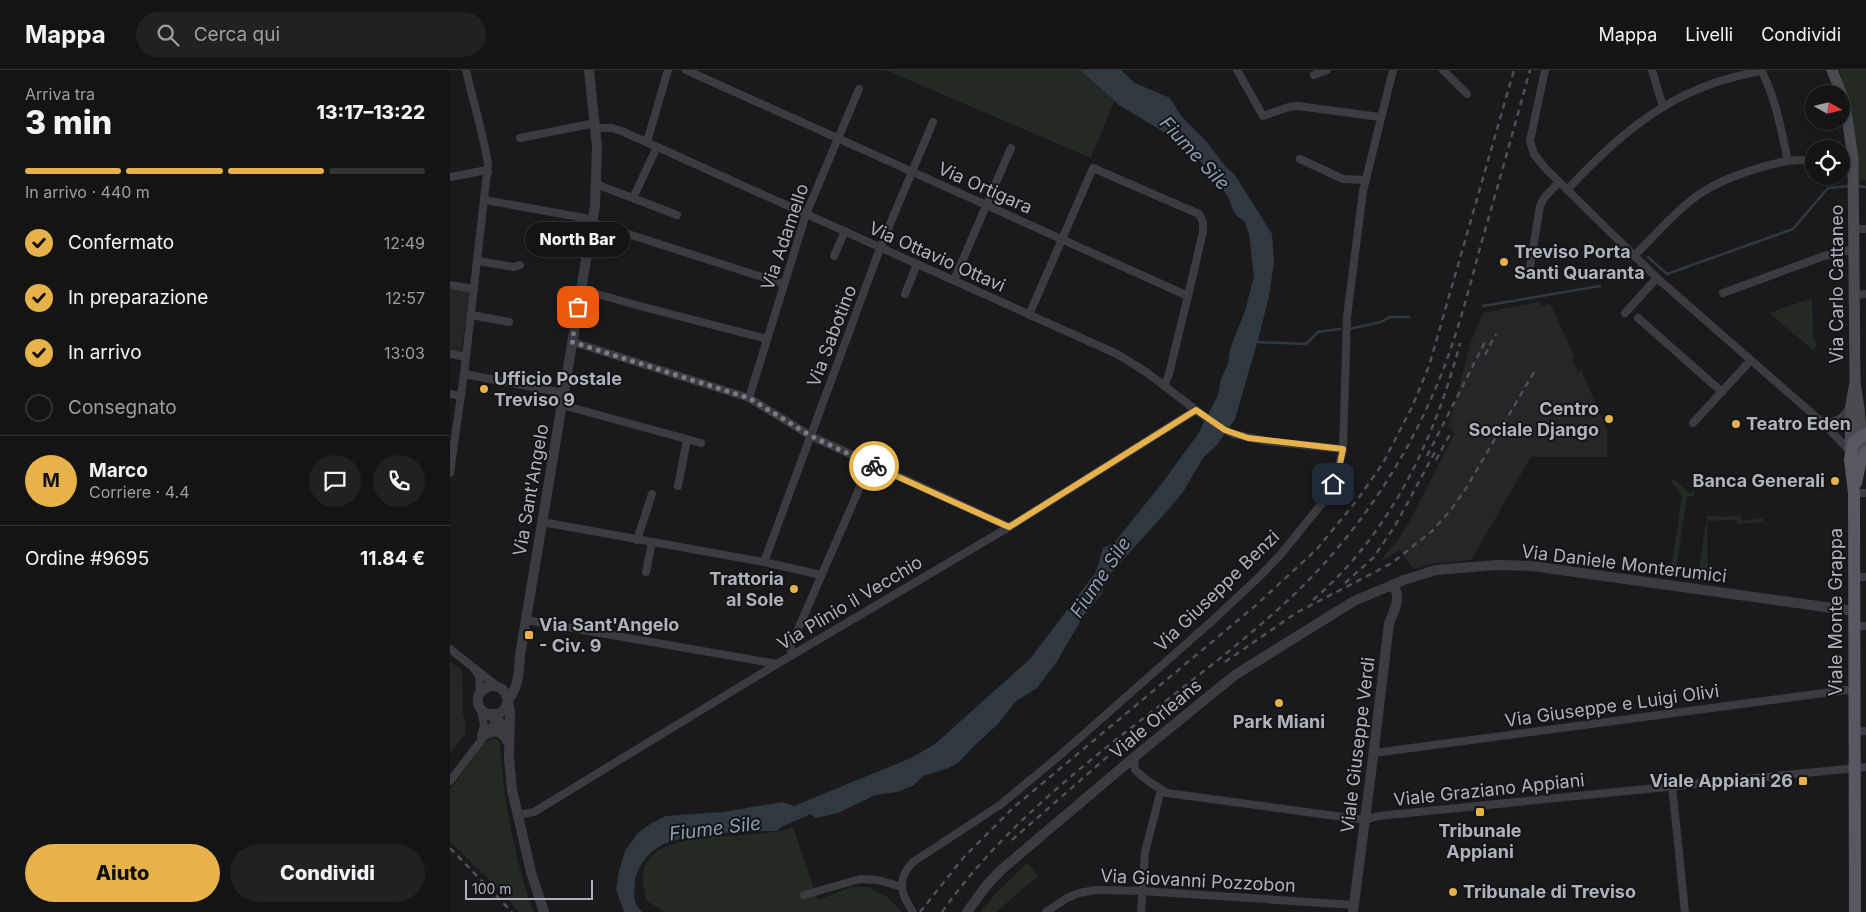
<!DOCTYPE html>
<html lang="it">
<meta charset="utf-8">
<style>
body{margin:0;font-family:Inter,sans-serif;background:#212122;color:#f1f3f6;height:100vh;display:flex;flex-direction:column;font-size:19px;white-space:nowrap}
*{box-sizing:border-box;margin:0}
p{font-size:16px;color:#9d9ea0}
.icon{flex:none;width:28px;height:28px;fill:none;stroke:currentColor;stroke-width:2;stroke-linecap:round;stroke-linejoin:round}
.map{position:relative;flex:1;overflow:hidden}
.details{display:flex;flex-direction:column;background:#141415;width:450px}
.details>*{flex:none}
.needle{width:32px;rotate:98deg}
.tools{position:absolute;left:1355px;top:15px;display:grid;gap:10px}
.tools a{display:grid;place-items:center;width:45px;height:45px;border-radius:50%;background:#141415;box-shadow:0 2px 8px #0003,0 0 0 1px #333334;font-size:25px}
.scale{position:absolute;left:15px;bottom:12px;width:128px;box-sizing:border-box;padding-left:5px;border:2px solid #aeb2bb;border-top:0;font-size:14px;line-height:18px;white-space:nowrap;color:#aeb2bb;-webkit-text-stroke:4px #151517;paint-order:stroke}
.pin{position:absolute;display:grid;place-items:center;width:42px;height:42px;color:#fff;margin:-21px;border-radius:10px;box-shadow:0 2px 8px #0006}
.courier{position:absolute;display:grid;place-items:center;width:50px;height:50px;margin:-25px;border:4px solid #e6b249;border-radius:50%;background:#fff;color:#222;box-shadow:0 1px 6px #0007}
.bubble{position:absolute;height:35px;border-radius:18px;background:#141415;box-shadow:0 2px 8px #0003,0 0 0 1px #333334;font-size:16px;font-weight:800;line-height:35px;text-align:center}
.headline em{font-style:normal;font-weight:800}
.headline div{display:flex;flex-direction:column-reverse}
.headline{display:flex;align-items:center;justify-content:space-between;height:85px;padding:0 25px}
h1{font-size:32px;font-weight:800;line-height:38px}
.bar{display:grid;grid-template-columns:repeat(4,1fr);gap:8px 5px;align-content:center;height:60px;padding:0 25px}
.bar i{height:6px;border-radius:4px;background:#333334}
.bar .on{background:#e6b249}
.bar p{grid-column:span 4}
.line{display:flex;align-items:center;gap:12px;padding:0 25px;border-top:1px solid #333334}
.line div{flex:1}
.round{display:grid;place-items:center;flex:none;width:52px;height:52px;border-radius:26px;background:#212122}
ol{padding:0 25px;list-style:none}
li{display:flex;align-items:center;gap:15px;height:55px}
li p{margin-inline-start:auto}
li .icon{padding:5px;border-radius:50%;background:#e6b249;color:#111;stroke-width:4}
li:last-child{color:#9d9ea0}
li i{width:28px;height:28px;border:2px solid #333334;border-radius:50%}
.button{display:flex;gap:10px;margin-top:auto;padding:10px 25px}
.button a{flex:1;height:58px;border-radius:30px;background:#e6b249;color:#111;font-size:20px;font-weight:800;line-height:58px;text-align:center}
.button a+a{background:#212122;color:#f1f3f6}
header{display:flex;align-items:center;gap:30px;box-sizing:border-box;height:70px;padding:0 25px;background:#141415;border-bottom:1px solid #333334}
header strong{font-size:24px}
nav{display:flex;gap:28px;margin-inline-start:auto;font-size:18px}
.search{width:350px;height:45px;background:#212122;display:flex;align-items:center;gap:12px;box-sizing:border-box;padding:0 18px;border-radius:28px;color:#9d9ea0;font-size:19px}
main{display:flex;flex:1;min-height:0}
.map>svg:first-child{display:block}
.built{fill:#262629}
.green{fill:#222a23}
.water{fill:#313940}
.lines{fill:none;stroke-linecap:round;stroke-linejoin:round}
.stream{stroke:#313940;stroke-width:2.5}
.minor{stroke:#3b3c41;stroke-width:8}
.tertiary{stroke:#3b3c41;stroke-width:10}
.secondary{stroke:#4a4b51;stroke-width:11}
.primary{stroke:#585960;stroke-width:12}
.rail{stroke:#4f5056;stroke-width:2.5;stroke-dasharray:6 5;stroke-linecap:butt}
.done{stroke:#7a7d83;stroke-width:5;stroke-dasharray:0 9}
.route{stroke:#e6b249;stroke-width:6}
.poi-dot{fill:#e6b249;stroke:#151517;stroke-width:2}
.labels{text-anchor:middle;stroke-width:4;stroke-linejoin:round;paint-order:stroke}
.street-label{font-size:18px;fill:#aeb2bb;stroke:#151517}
.poi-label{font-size:18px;font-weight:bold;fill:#aeb2bb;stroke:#151517;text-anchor:start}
.water-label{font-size:19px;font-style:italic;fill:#889eb3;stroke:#151517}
</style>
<header>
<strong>Mappa</strong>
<div class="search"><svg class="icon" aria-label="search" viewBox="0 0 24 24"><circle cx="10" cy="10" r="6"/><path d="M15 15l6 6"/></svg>Cerca qui</div>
<nav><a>Mappa</a><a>Livelli</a><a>Condividi</a></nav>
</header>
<main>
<section class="details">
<div class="headline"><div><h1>3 min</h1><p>Arriva tra</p></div><em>13:17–13:22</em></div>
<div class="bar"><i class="on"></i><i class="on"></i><i class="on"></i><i></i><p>In arrivo · 440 m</p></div>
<ol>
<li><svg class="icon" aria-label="check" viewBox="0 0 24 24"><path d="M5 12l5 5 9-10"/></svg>Confermato<p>12:49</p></li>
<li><svg class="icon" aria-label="check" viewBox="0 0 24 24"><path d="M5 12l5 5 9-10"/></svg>In preparazione<p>12:57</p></li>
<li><svg class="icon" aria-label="check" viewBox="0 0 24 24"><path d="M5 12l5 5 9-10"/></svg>In arrivo<p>13:03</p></li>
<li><i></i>Consegnato</li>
</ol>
<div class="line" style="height:90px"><b class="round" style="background:#e6b249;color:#111">M</b><div><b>Marco</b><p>Corriere · 4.4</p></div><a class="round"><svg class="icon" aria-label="chat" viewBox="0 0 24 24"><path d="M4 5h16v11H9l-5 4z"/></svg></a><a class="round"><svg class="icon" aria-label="phone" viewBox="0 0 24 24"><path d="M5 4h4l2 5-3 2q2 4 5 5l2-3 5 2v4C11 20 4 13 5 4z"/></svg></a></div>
<div class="line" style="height:65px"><div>Ordine #9695</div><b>11.84 €</b></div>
<div class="button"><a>Aiuto</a><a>Condividi</a></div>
</section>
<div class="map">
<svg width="1416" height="842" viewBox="0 0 1416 842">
<rect width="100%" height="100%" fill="#1a1a1c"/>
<g class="built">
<polygon points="0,213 20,216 11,283 0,281"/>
<polygon points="1089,232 1092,237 1100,233 1125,287 1122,289 1128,302 1131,300 1157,359 1157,387 1081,387 1021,490 979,494 964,499 950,480 928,493 946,472 958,454 1005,363 1001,361 1003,357 998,358 1021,272 1033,243"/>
<polygon points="0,592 12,600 13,645 15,648 16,663 0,684"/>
</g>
<g class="green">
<polygon points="436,0 630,0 664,31 641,88"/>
<polygon points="1389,0 1416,0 1416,110 1409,111 1402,39"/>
<polygon points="1362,228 1363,270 1368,274 1363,280 1319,243"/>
<polygon points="1222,408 1240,423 1245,420 1244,426 1237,426 1226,502 1221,501 1232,426 1222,412"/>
<polygon points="1291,445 1292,451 1313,448 1313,452 1287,454 1287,450 1257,451 1258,505 1248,504 1257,446 1278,447"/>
<path d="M42,669H47L50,673C53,730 65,788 83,842H69L50,820L0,772V720L34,673Z"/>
<path d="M343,757L368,830L401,817H420L421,819L436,826L452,842H214L197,831C194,821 190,802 196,793C219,756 306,772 343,757Z"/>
<polygon points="577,793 588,806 546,842 530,842 548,821"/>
</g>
<path class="water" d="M630,0H671L685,13L720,28L732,47L756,71L775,96L785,105L822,164L824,192L819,226L808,270L785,349L766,376L753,388L733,422L718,440L658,506L652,523L634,545L606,593L587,618L566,631L548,654L526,674L508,693L498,698L473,706L464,715L448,722L425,725L388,743L366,748L360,744C349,751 336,752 327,761C297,761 238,763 212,775C199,782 187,796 185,811C184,824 182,834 193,842H174L166,820L169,801L175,781L187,764L200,754L216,746L273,742L332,732L344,736L461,688L485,674L580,589L646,502L653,478L664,473L713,412L748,364L768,325L771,309L778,294L780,279L795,241L804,206L799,164L794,150C780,145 783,132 775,122C773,119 769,117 766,114C755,101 742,69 722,67L669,35Z"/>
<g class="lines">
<g class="stream">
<polyline points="1408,116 1416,117"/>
<polyline points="1198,187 1217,204 1343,159 1378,118 1400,116"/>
<polyline points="1033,236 1150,216"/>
<polyline points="899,259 931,252 940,247 959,247"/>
<polyline points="806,272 856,274 868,262 890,259"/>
</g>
<g class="minor">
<polyline points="236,0 738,226 719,304 714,316"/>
<polyline points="787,0 813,46 839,37 848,36 930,47"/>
<polyline points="993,0 1017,24"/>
<polyline points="1095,0 1080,71 1084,84 1095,98 1207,208 1373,353 1400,381"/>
<polyline points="1202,0 1213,37"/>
<path d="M1311,0C1326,28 1331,60 1338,91"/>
<polyline points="864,5 877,0"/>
<polyline points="146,58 162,58 174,62 667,284 696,302 767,356 783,364 816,371 893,379"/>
<polyline points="70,68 145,53"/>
<polyline points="197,72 218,0"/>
<polyline points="850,89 893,109 916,110"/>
<polyline points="1391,89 1403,89"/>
<polyline points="0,107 32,101 38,102"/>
<polyline points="146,114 227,145"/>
<path d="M1117,120C1157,77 1202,35 1259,15C1276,8 1293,5 1311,1"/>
<polyline points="183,128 207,77"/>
<polyline points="35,130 135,148 147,154 334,214"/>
<polyline points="1404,159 1416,159"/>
<polyline points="384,186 395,161"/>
<path d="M1184,186C1206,164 1228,138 1254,121C1277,107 1311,96 1337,91C1346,90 1355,90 1364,90"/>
<polyline points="28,191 64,197 70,195"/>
<polyline points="1079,203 1090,136 1094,128 1109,112"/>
<polyline points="504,210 561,78"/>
<polyline points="0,215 24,219"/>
<polyline points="132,220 205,240 317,269"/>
<polyline points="1273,223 1374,186 1404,179"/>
<polyline points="455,224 467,194"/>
<polyline points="1404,225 1416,224"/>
<polyline points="1175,243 1207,208"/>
<polyline points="21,245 59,252"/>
<polyline points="579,245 643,98 749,144 753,152 753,162 738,226"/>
<polyline points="1188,248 1272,322"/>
<polyline points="123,272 299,328 361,366 559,457"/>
<polyline points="0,284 16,287"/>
<polyline points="14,304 114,323"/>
<polyline points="0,324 11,326"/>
<polyline points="299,328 356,144 409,19"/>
<polyline points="112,335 251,373"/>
<polyline points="1243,353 1300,291"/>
<path d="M1373,353C1387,353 1393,348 1400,337"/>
<path d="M0,403L14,304L38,94C33,62 23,32 16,0"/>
<polyline points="228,416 237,370"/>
<polyline points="1404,423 1416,423"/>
<polyline points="92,452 314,492 371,505"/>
<polyline points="187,470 202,424"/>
<polyline points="314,492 432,173 483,52"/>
<polyline points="196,502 202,472"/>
<polyline points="1403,507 1416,507"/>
<polyline points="76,550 327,594"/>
<polyline points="1403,556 1416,556"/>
<polyline points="0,579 47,616"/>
<polyline points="343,585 340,578 342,573 420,394"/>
<polyline points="24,599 29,606 30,622"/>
<polyline points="31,639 34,656 31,666"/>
<polyline points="1404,662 1416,661"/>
<polyline points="924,683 1404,619"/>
<polyline points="687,686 684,691 685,700 698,711 717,723 915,750 928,746 1416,697"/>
<polyline points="0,711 49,647"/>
<polyline points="1222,715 1235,842"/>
<polyline points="67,745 84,742 327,594 559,457 746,340"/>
<polyline points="354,825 410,809 428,810 452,817"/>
<path d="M463,842C451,825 446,809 463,792L550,735L608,687L762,551L810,506L831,484L874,431L887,404L893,379L897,247L913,121L943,0"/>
<polyline points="596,842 617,828 629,823 646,820 693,821 904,835"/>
<polyline points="691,842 695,782 711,720"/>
</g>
<g class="tertiary">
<path d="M58,630C69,617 69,601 70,585L145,136L147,77L139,0"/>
<polyline points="58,631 60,642 59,688 62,720 81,802 94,842"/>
<path d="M36,644H48C55,640 60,633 56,625C50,609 25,616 28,633C31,649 54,643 57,667"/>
<path d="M35,665C44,659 52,661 57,671"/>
<polyline points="517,842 536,816 551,800 688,684 785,605 904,531 954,510 986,500 1047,495 1082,496 1404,541"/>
<path d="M903,842L922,695L939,553C944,540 953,527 942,515"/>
</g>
<polyline class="secondary" points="1382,0 1395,33 1403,89 1405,312 1409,338 1413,386 1404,384 1400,381 1401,335 1405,312"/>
<g class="primary">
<polyline points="1406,413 1410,394 1416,382"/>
<polyline points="1405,842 1404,423 1400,390 1403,373 1416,364"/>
</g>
<g class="rail">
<polyline points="1035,285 1046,264"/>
<polyline points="977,386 1035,272"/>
<polyline points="986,390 1000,364"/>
<polyline points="895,513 923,488 945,456 986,380"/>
<path d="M863,530C940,464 985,369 1010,273"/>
<polyline points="775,592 846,543 942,493 982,461 1000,441 1015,420 1084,302"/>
<polyline points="562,770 673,673"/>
<polyline points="0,778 62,842"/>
<polyline points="470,842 514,787 564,737 805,536 867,479 908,429 933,393 962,337 979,296 1064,0"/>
<path d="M492,842C582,715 721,637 835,533C896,477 946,407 980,331C1003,281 1017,227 1031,174C1048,116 1064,58 1080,0"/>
</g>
</g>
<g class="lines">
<polyline class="done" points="128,237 122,272 299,328 361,366 424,396"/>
<polyline class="route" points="424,396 559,457 746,340 775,360 798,368 893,379 890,394 883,414"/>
</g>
<g class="poi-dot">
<circle cx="1054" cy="192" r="5"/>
<circle cx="34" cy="319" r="5"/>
<circle cx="1159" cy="349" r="5"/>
<circle cx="1286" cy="354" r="5"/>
<circle cx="1385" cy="411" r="5"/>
<circle cx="344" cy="519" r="5"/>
<rect x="74" y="560" width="10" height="10" rx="2.5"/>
<circle cx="829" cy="633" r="5"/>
<rect x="1348" y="706" width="10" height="10" rx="2.5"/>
<rect x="1025" y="737" width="10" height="10" rx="2.5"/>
<circle cx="1003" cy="822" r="5"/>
</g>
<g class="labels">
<g class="street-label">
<text transform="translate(535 118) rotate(24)" y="6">Via Ortigara</text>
<text transform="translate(335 167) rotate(-71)" y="6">Via Adamello</text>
<text transform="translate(487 187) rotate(24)" y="6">Via Ottavio Ottavi</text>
<text transform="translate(1387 214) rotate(-90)" y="6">Via Carlo Cattaneo</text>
<text transform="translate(382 266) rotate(-69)" y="6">Via Sabotino</text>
<text transform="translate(81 420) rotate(-80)" y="6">Via Sant'Angelo</text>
<text transform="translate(1174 494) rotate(7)" y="6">Via Daniele Monterumici</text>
<text transform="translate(767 521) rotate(-44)" y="6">Via Giuseppe Benzi</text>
<text transform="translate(400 533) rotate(-31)" y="6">Via Plinio il Vecchio</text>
<text transform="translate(1386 542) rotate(-90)" y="6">Viale Monte Grappa</text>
<text transform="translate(1162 636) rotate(-8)" y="6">Via Giuseppe e Luigi Olivi</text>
<text transform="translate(706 649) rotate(-40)" y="6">Viale Orleans</text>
<text transform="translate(908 675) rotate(-83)" y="6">Viale Giuseppe Verdi</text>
<text transform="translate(1039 720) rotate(-6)" y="6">Viale Graziano Appiani</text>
<text transform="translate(748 811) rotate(3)" y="6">Via Giovanni Pozzobon</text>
</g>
<g class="poi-label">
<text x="1064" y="188">Treviso Porta<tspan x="1064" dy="21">Santi Quaranta</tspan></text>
<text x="44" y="315">Ufficio Postale<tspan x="44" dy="21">Treviso 9</tspan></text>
<text x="1149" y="345" text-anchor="end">Centro<tspan x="1149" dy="21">Sociale Django</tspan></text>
<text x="1296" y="360">Teatro Eden</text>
<text x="1375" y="417" text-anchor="end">Banca Generali</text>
<text x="334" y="515" text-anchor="end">Trattoria<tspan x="334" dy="21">al Sole</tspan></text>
<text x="89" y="561">Via Sant'Angelo<tspan x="89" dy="21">- Civ. 9</tspan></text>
<text x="829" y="658" text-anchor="middle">Park Miani</text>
<text x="1343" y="717" text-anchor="end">Viale Appiani 26</text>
<text x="1030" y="767" text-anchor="middle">Tribunale<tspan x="1030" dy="21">Appiani</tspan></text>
<text x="1013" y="828">Tribunale di Treviso</text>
</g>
<g class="water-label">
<text transform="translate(745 83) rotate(47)" y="7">Fiume Sile</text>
<text transform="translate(650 507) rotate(-56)" y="7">Fiume Sile</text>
<text transform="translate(265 758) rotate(-7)" y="7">Fiume Sile</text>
</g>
</g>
</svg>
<div class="tools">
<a><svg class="needle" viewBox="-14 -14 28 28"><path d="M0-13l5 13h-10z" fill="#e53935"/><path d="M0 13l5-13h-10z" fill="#9d9ea0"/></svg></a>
<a><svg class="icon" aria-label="locate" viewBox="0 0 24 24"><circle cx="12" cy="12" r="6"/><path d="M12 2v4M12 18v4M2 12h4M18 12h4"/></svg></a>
</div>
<div class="scale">100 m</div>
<div class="pin" style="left:128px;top:237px;background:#ea580c"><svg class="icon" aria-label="bag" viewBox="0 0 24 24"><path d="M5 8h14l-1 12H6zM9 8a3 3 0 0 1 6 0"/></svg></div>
<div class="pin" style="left:883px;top:414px;background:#1f2937"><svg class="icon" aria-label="home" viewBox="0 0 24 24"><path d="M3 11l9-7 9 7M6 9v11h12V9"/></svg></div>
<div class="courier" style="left:424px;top:396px"><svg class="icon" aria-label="bike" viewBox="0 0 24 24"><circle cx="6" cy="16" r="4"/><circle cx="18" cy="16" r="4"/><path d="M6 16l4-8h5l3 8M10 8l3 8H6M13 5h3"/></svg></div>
<div class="bubble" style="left:75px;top:152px;width:105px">North Bar</div>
</div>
</main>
